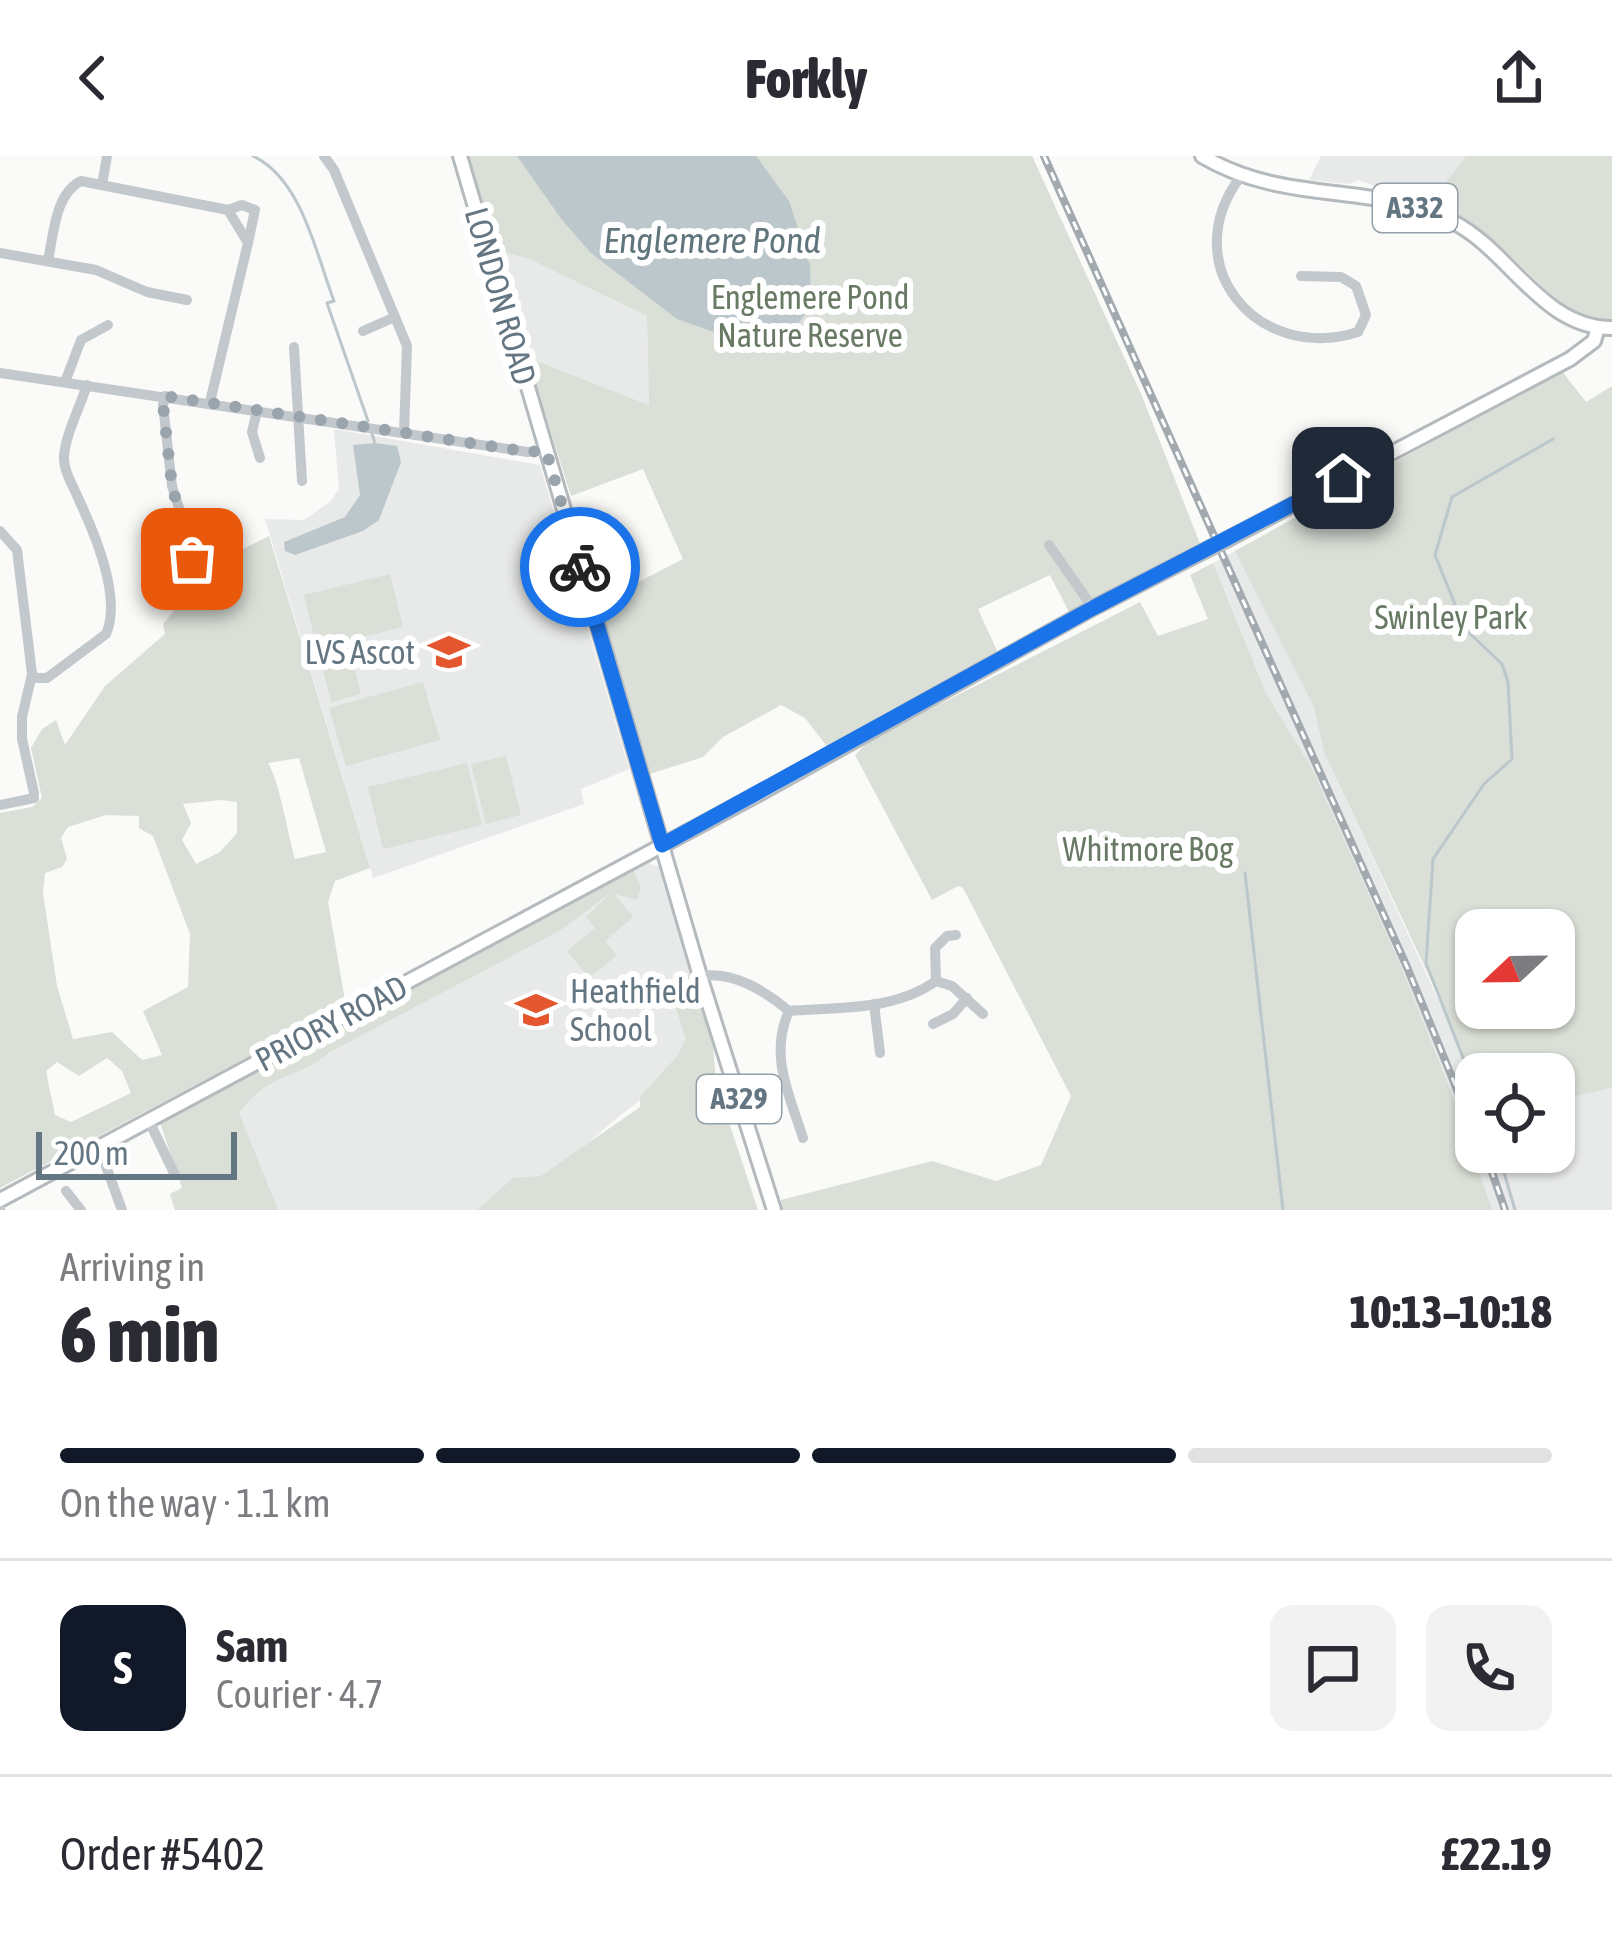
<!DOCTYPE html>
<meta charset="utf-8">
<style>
body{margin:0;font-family:"Asap Condensed",sans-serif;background:#f2f2f3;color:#2b2b33;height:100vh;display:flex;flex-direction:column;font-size:45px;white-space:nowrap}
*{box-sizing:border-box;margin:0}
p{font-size:39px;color:#7c7c81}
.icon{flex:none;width:66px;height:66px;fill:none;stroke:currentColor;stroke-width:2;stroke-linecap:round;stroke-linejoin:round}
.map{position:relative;height:1054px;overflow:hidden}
.sheet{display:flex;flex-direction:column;background:#fff;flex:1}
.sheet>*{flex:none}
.needle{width:78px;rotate:248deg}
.controls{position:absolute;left:1455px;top:753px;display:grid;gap:24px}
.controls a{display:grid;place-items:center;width:120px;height:120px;border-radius:24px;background:#fff;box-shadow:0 3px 9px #0004;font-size:60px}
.scale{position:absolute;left:36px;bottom:30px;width:201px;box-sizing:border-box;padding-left:12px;border:6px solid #657683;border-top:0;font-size:33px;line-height:42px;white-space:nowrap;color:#657683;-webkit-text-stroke:9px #fff;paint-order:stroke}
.pin{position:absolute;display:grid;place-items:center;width:102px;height:102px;color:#fff;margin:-51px;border-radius:24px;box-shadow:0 6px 18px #0006}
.courier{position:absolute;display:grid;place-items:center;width:120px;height:120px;margin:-60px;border:9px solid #1a73e8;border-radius:50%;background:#fff;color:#222;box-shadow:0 3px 15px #0007}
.overview em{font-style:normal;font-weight:800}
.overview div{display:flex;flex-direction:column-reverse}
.overview{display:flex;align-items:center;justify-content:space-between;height:204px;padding:0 60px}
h1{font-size:78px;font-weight:800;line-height:90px}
.bar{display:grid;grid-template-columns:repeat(4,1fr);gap:18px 12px;align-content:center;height:144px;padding:0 60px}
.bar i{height:15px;border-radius:9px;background:#e1e1e2}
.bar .active{background:#111827}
.bar p{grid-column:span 4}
.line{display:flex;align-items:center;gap:30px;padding:0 60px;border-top:3px solid #e1e1e2}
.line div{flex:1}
.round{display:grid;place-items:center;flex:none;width:126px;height:126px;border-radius:24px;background:#f2f2f3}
header{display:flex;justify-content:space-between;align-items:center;height:156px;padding:0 60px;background:#fff;font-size:54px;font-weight:800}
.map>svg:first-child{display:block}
.built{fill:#e8e9e9}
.green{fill:#dadfd7;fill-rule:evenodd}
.water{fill:#bbc7cb}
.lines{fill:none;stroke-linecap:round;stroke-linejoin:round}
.stream{stroke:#bbc7cb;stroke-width:3}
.major-casing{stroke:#b5babe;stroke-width:18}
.minor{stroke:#c3c8cc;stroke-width:10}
.major{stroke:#fff;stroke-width:12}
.rail-casing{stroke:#a2aab0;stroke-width:8}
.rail{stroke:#fff;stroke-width:3;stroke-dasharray:9;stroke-linecap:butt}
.major-bridge-casing{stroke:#b5babe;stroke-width:18;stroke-linecap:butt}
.major-bridge{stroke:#fff;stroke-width:12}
.done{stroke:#99a4ac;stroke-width:12;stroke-dasharray:0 21.6}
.route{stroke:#1a73e8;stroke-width:15}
.labels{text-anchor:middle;stroke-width:12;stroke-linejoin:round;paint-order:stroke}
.shield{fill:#fff;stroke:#939fa8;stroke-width:3}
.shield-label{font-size:30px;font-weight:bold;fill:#657683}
.street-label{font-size:33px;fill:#657683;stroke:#fff}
.park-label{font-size:33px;fill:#687a64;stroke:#fff}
.poi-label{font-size:33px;fill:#657683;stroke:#fff;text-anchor:end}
.water-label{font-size:36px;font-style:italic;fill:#60757c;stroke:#fff}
</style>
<header><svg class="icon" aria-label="back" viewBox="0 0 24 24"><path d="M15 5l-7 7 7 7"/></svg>Forkly<svg class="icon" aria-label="share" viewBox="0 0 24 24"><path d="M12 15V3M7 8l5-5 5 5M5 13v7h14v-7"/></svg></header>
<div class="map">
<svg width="1612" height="1054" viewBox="0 0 1612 1054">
<rect width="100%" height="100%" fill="#fafaf8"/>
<g class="built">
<polygon points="1321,0 1466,0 1429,48 1381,38 1377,31 1359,24 1349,28 1309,24"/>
<polygon points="495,94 529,103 647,160 649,249 527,201"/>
<polygon points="334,273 540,309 629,613 581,633 584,648 373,722 265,363 304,364 330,346 339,333"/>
<polygon points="1235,395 1314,552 1326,600 1453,876 1476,938 1476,996 1554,996 1554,945 1612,932 1612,1054 1492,1054 1462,963 1402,812 1312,612 1267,539 1213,407"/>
<polygon points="647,706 659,711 713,890 618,961 511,1054 175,1054 170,1038 182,1032 160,966"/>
</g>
<g class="green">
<polygon points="465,0 1032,0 1142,240 1201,390 1070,458 1050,419 978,453 998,497 880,560 829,593 805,562 781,549 723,581 703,601 650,618 600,446 683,403 643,313 571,340 527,201 649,249 647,160 529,103 495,94"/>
<path d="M1466,0H1612V164C1566,162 1548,135 1517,106C1491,82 1462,61 1429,48Z"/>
<path d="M1561,214L1586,246L1612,230V932L1554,945V918H1476V938L1436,835L1324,596L1314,552L1235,395ZM1476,774H1554V852H1476Z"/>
<path d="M269,380L370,712L335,725L328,746L346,850L0,1032V657L32,651L42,642L31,592L42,573L56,564L65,589L105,530L165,478L163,468L193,431L243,393ZM299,602L326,696L295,703C288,679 279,624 268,607ZM221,644L237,646V677L220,696L196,708L182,684L191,667L183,648ZM106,659L139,660V672L153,680L190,778L188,831L143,855L162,899L142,904L112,876L73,883L57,830L43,737L45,717L62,711L67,703L61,682L68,671ZM107,902L122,915L131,937L71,966L55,959L46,915L57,906L79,920Z"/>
<polygon points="1213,407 1267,539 1312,612 1402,812 1462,963 1492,1054 782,1054 781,1044 932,1005 996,1025 1041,1009 1071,940 963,732 958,730 932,744 855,599 871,583 1140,446 1158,480 1208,463 1190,419"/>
<polygon points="390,418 403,471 317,492 304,439"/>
<polygon points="349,489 361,538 331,546 319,497"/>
<polygon points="423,526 440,584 346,610 329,552"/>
<polygon points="506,600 521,659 486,668 471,608"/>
<polygon points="467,607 482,669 383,693 368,631"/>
<path d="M633,714L641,731L637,744L614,738L633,761L605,785L617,799L589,822L567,795L595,772L586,761L612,736L559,775L330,896C297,925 271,914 239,957L278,1054H175L170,1038L182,1032L160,966Z"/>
<polygon points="691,817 713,890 716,927 758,1054 477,1054 513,1022 541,1020 640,951 640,941 678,899 686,883 669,831"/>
</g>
<g class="water">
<polygon points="517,0 756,0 789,45 810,109 811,138 809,153 796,170 762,182 731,182 677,163 591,97 562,64"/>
<polygon points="375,287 397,290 401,306 379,364 363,375 295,399 285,395 284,386 345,361 360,339 353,289"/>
</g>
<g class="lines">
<g class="stream">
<path d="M253,0C302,23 316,98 334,145L327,147L368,265"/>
<polyline points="371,275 375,287"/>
<polyline points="1245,717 1283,1054"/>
<polyline points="1476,935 1426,807 1433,703 1484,628 1512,603 1508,526 1502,508 1465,473 1435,399 1452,341 1553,283"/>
<polyline points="1498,996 1515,1054"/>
</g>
<g class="major-casing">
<g id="major">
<polyline points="460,0 585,425"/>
<path d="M1202,0C1286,50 1374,25 1453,66C1510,95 1542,172 1612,172"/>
<polyline points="1228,383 1570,203 1594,185 1598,172"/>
<polyline points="583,419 700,820 774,1054"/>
<polyline points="0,1044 762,636 1093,452 1210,392"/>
</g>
</g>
<g class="minor">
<polyline points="324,0 334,14 407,190 404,277"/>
<path d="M1241,20C1174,108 1257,208 1358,176L1366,159L1356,130L1341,121L1301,120"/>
<polyline points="102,29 107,0"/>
<polyline points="228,54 242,49 255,54 248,87"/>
<polyline points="0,97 96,114 147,136 187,144"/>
<path d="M48,104C54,77 55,38 81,25L228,54L248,87L210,246"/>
<polyline points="363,175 395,161"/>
<polyline points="294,191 302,325"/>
<polyline points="0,217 528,296 546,294"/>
<polyline points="65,226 81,184 108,169"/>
<polyline points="165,240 163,249 172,330 189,383 191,425 196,436"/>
<polyline points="257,255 252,276 260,302"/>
<polyline points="0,375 17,394 32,518 22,561 22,583 34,637"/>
<polyline points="1049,389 1093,452"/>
<polyline points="576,395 605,387"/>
<path d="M32,518L36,522H47L106,478C122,442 95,378 79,344C74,331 63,315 64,300C66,277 80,251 87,229"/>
<polyline points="0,649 34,642"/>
<path d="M700,820C734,815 765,835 789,855C839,851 894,855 936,825"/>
<polyline points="936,825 935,792 947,780 956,779"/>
<polyline points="936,825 952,830 983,858"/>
<polyline points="874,848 880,897"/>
<path d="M789,855C769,899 789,938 803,982"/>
<polyline points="933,868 953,858 967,842"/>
<polyline points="149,965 175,1019"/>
<polyline points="99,991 122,1054"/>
<polyline points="66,1035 81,1054"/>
<polyline points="0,1053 0,1054"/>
</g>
<use href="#major" class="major"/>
<g class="rail-casing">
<g id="rail">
<polyline points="1044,0 1407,811 1476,980"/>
<polyline points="1485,996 1505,1054"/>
</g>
</g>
<use href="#rail" class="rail"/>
<g class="major-bridge-casing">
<polyline id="major-bridge" points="1210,392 1228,383"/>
</g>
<use href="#major-bridge" class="major-bridge"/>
</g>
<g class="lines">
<polyline class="done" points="192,403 172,330 163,249 165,240 529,296 546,294 580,411"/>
<polyline class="route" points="580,411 662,689 1093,452 1343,322"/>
</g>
<defs>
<g id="school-bare" transform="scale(3.24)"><path d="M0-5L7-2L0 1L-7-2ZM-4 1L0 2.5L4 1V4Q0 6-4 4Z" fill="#e4572e" stroke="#fff" stroke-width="2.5" paint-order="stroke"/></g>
</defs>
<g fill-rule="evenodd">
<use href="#school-bare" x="449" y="496"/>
<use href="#school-bare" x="536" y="854"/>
</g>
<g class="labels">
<g class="shield">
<rect x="1373" y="28" width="84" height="48" rx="9"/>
<rect x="697" y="919" width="84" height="48" rx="9"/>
</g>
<g class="shield-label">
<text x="1415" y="62">A332</text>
<text x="739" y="953">A329</text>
</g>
<g class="street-label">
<text transform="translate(501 140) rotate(74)" y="12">LONDON ROAD</text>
<text transform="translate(331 867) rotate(-28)" y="12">PRIORY ROAD</text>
</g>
<g class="park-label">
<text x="810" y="153">Englemere Pond<tspan x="810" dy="38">Nature Reserve</tspan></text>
<text x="1451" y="473">Swinley Park</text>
<text x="1148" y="705">Whitmore Bog</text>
</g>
<g class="poi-label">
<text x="415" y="508">LVS Ascot</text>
<text x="570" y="847" text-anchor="start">Heathfield<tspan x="570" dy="38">School</tspan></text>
</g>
<g class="water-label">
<text x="712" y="97">Englemere Pond</text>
</g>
</g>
</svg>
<div class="controls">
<a><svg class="needle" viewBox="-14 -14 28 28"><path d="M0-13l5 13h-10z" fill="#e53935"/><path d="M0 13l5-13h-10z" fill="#7c7c81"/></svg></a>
<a><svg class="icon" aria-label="locate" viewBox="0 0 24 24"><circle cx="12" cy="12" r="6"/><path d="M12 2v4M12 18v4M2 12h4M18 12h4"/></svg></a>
</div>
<div class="scale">200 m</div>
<div class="pin" style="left:192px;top:403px;background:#ea580c"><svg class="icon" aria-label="bag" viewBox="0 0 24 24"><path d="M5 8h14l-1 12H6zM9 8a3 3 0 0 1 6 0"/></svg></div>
<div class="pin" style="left:1343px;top:322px;background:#1f2937"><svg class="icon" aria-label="home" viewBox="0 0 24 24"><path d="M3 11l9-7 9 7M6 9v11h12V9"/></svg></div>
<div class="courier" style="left:580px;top:411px"><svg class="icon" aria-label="bike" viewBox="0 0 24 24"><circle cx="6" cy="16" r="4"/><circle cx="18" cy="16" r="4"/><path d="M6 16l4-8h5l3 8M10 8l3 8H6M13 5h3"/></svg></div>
</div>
<section class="sheet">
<div class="overview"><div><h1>6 min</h1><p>Arriving in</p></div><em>10:13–10:18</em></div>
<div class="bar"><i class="active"></i><i class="active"></i><i class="active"></i><i></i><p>On the way · 1.1 km</p></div>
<div class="line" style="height:216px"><b class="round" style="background:#111827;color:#fff">S</b><div><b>Sam</b><p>Courier · 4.7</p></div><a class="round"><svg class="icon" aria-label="chat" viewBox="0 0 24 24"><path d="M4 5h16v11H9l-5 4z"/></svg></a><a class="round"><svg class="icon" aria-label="phone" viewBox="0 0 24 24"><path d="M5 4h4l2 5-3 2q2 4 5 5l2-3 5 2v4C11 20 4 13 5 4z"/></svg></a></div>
<div class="line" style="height:156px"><div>Order #5402</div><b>£22.19</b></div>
</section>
